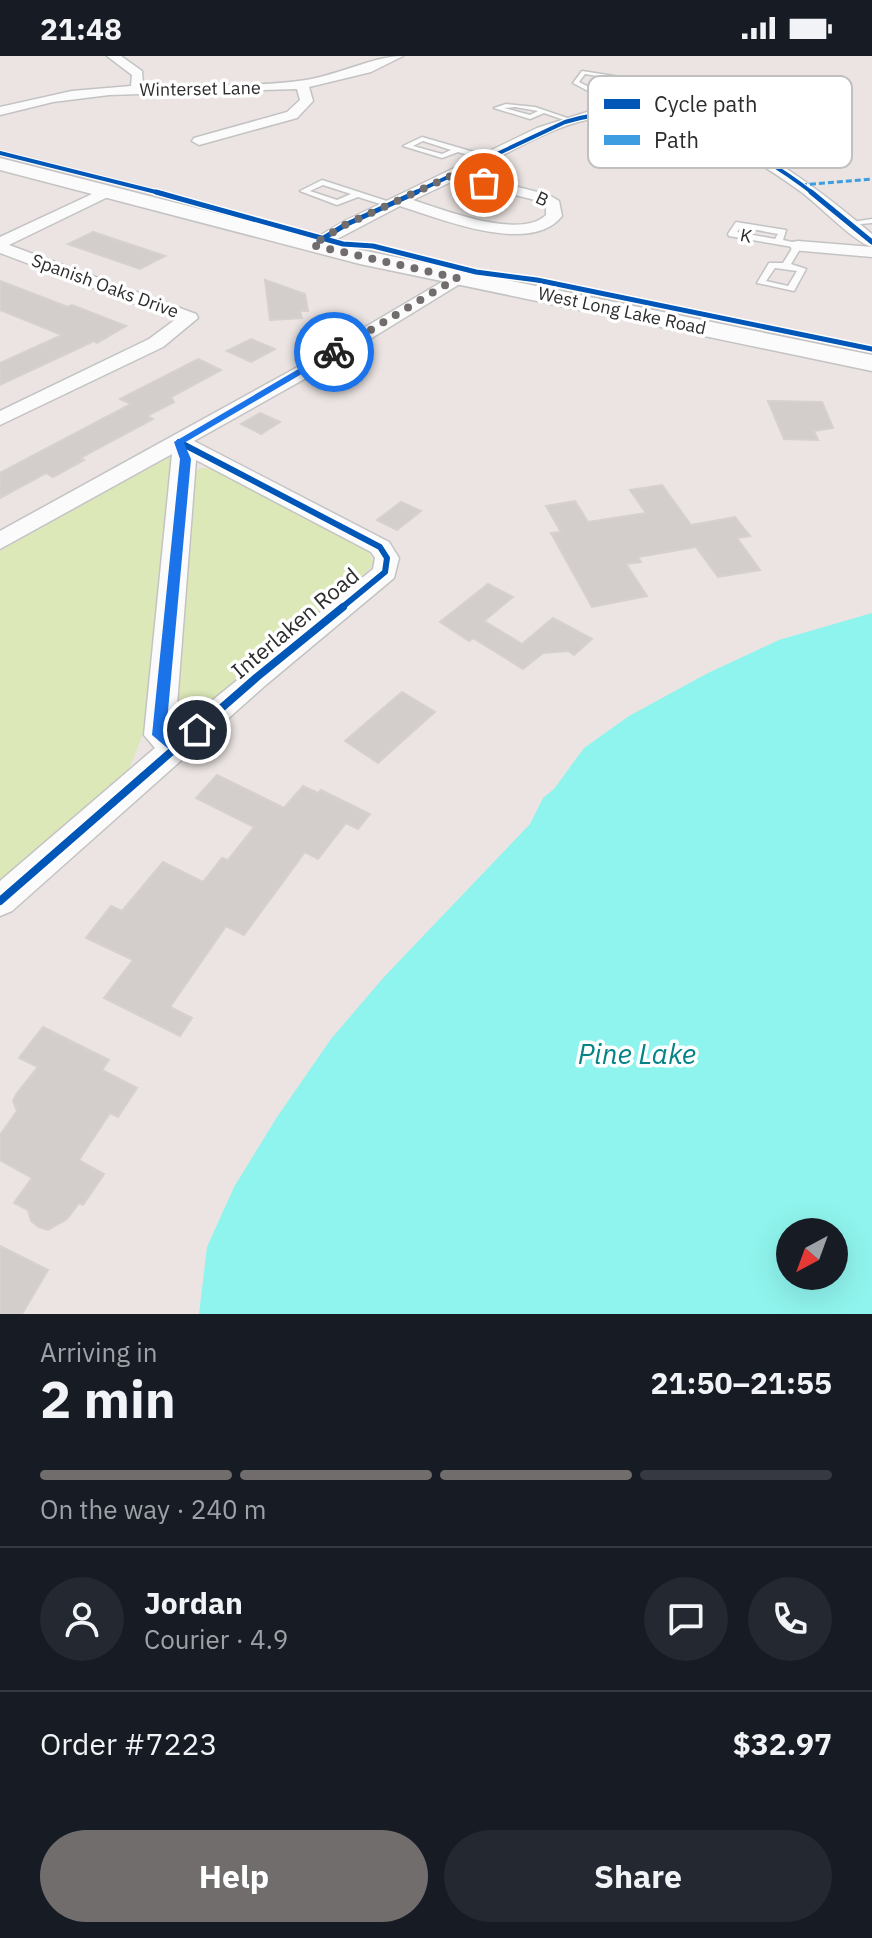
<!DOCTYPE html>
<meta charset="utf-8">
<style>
body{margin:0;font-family:"IBM Plex Sans",sans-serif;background:#242831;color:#f1f3f6;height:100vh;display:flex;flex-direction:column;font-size:30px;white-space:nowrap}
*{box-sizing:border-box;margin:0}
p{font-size:26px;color:#9ea1a6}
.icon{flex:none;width:44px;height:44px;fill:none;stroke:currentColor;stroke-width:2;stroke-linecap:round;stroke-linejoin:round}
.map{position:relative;height:1258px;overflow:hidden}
.side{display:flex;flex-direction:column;background:#171b24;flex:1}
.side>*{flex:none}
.needle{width:52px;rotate:221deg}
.buttons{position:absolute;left:776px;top:1162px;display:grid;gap:16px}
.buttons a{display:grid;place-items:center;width:72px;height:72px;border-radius:50%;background:#171b24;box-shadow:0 8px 32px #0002;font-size:40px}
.pin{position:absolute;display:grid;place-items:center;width:68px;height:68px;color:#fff;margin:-34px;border:4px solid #fff;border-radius:50%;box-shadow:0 2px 8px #0007}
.courier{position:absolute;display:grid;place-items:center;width:80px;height:80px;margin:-40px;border:6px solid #1a73e8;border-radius:50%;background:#fff;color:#222;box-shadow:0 2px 10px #0007}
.headline em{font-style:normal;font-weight:700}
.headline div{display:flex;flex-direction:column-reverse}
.headline{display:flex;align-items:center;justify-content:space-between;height:136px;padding:0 40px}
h1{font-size:52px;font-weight:700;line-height:60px}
.bar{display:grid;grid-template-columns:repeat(4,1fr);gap:12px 8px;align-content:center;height:96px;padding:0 40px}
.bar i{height:10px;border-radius:6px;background:#363941}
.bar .on{background:#706d6c}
.bar p{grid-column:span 4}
.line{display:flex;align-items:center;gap:20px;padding:0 40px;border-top:2px solid #363941}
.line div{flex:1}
.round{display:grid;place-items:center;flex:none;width:84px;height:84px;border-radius:42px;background:#242831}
.button{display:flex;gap:16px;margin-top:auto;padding:16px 40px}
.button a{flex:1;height:92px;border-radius:48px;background:#706d6c;color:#fff;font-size:32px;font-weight:700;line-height:92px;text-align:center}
.button a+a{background:#242831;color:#f1f3f6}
.status{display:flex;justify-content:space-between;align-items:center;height:56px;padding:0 40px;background:#171b24;direction:ltr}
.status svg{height:22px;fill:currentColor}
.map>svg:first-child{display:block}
.green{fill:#dce8b8}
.water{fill:#8ff4ed;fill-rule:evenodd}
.building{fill:#d3cecc;stroke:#d6d0ce;stroke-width:2}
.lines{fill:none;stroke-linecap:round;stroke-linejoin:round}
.service-casing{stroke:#c4c3c4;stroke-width:3}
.minor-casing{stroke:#c4c3c4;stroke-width:3}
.secondary-casing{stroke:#c4c3c4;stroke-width:3}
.service{fill:#fcfbfb;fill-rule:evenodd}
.minor{fill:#fcfbfb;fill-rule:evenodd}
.secondary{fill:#fcfbfb;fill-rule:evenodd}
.quiet{stroke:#3d9de1;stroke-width:3;stroke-dasharray:6 3;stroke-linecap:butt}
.cycleway-far3-casing{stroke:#fff;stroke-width:6}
.cycleway-far2-casing{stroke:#fff;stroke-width:8}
.cycleway-far1-casing{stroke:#fff;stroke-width:10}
.cycleway-casing{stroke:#fff;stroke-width:13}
.cycleway-far3{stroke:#0057b8;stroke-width:4}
.cycleway-far2{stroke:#0057b8;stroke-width:5}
.cycleway-far1{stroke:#0057b8;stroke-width:6}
.cycleway{stroke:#0057b8;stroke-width:8}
.route{fill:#1a73e8}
.done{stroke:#706d6c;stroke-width:8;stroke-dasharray:0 14.4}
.labels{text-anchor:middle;stroke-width:7;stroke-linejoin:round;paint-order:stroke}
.far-street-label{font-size:18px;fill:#2d2d2d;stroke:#fff}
.street-label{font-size:22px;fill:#2d2d2d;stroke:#fff}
.near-water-label{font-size:28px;font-style:italic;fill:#048487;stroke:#fff}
.key{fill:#fff;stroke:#c0c0c0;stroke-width:2}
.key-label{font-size:22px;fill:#2d2d2d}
</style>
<div class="status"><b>21:48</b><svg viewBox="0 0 49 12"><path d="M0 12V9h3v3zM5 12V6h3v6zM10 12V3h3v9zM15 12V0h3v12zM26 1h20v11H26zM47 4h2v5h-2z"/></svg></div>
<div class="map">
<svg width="872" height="1258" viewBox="0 0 872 1258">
<rect width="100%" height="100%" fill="#ebe4e2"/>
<g class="green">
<polygon points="171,399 175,404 144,675 130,711 91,751 0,829 0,495"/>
<polygon points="200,412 215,413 363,487 375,508 192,666 183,667 173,659 192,420"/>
</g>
<path class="water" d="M872,557V1258H199L207,1191L234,1131L277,1061L331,983L384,921L530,768L543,742L554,733L584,692L629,660L708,617L779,584ZM834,1176V1220H790V1176Z"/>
<g class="building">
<polygon points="93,176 165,200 140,213 68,188"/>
<polygon points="265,224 305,238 308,255 300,255 302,262 270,264"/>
<polygon points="0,225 68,251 72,249 126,270 97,287 94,285 0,329 0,307 62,279 0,254"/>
<polygon points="251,283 275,293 251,306 227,295"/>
<polygon points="198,303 221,314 171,341 174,346 147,360 153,363 80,402 84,404 53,421 46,417 0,442 0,417 131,348 120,343"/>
<polygon points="768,345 822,346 833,372 814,375 818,384 784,383"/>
<polygon points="260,357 280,366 261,378 241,368"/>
<polygon points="662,429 691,469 735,461 750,480 737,482 760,514 718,521 696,491 638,501 641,506 626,508 647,540 592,551 551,477 561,476 546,450 575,445 588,466 646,457 630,434"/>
<polygon points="401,446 421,455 397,474 377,464"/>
<polygon points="488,528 513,541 484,565 522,588 553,562 592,583 574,599 568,595 543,597 523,613 473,582 469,585 440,566"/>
<polygon points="402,636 435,656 378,707 345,685"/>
<polygon points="217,719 284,752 303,730 318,737 321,734 370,758 358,773 346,767 318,803 305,796 244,879 226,870 170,951 192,962 180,980 104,942 133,904 86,882 111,850 122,855 163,806 203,826 222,802 228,804 254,771 196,742"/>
<polygon points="43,971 109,1004 102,1014 137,1032 118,1061 110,1057 79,1104 104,1118 83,1149 79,1147 67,1163 48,1174 39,1171 31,1165 28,1154 14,1147 32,1122 0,1104 0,1079 17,1055 13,1045 17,1037 38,1011 19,1002"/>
<polygon points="0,1190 48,1214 22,1258 0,1258"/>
</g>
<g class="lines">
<g class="service-casing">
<g id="service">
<path d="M582,15L633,23V25L596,36L616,56V58H612L590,36L573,27ZM585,18L623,24L593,33L579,26Z"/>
<path d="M676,42L707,51L708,52L682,66H678V64L687,59L666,53ZM677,46L699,52L693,56L673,52Z"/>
<path d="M506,48L535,51L576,65L573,67L544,57L530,63L494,52ZM515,51L538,55L530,59L504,52Z"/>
<path d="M705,72L707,75L685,83L693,87V89L659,101L642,94ZM678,85L684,88L659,97L653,94Z"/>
<path d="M422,81L491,101L492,103L488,105L458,96L442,102L403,90ZM423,85L451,94L442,98L413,90Z"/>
<path d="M804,88L837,102L772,114V110L797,106L782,96V94ZM803,92L825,101L805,105L790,96Z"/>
<path d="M322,124L393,147L394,149L390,151L358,141L337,149L300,135ZM323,129L351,138L337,144L310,135Z"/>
<polygon points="872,163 872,167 850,169 846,167"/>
<path d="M736,166L786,174L783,184L801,188L802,190L791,208L806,213L794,235L757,227L769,207H783L793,191L729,180L728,178ZM741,171L778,178L775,183L737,176ZM775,212L797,215L788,230L766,225Z"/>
</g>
</g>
<g class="minor-casing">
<g id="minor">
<path d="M107,0H121L142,15L143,29C198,28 253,32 306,24C338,19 375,0 403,0L371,16L309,31L313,45L297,62L199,89L192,85L194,82L287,56L300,44L297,33L109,39L53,46L0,59V51L72,35L131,30L132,19Z"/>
<path d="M627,53C728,65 796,114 872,178V191C855,187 817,147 800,135C737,90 658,43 578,66C539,77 503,100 467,118L549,139L559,145L562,160C531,200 441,163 400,150L318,193L312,194L304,189L345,165L537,72L587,56ZM455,124L539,145L546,150V159C520,184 444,154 413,144Z"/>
<polygon points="107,131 115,136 112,139 9,189 196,258 198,262 163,291 0,369 0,355 149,283 176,263 0,197 0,181"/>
<polygon points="798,185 872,191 872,201 792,194 790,190 792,186"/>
<path d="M457,217L466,222L463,226L308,321L194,385L389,486L399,502L394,522L267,628L12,855L0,860V825L155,692L144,679L172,398L0,493V475L294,313ZM196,404L371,496L375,502L373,513L175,675Z"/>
</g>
</g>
<g class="secondary-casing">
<polygon id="secondary" points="0,102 361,194 872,299 872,315 360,208 0,114"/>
</g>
<use href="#service" class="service"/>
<use href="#minor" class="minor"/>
<use href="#secondary" class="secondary"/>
<polyline class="quiet" points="801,129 872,123"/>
<g class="cycleway-far3-casing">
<g id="cycleway-far3">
<polyline points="0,97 164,138"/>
<path d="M412,138L565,66C654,38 745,85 814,138"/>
</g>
</g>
<g class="cycleway-far2-casing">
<g id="cycleway-far2">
<polyline points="156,136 343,188 373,190 476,216 537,224 872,293"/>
<polyline points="811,136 872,186"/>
<polyline points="319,185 345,169 417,136"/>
</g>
</g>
<g class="cycleway-far1-casing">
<polyline id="cycleway-far1" points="179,386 380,491 387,502 385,516 340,553"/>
</g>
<g class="cycleway-casing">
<polyline id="cycleway" points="0,845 257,621 343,551"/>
</g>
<use href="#cycleway-far3" class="cycleway-far3"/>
<use href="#cycleway-far2" class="cycleway-far2"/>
<use href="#cycleway-far1" class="cycleway-far1"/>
<use href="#cycleway" class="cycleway"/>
</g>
<polygon class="route" points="331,294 339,296 184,387 191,403 166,677 176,684 192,671 201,671 203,674 181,696 172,696 152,679 180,403 174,386"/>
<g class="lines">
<polyline class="done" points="334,296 457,222 312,189 345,169 453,119 484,127"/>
</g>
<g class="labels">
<g class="far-street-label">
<text transform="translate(200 33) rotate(-1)" y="6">Winterset Lane</text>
<text transform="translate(542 143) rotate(25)" y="6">B</text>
<text transform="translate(746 180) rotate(11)" y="6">K</text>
<text transform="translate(105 230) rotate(20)" y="6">Spanish Oaks Drive</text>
<text transform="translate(622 255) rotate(12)" y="6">West Long Lake Road</text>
</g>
<g class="street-label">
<text transform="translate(295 567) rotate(-40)" y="8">Interlaken Road</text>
</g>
<g class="near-water-label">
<text x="637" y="1008">Pine Lake</text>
</g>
</g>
<rect x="588" y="20" width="264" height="92" rx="12" class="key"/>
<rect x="604" y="43" width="36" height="10" fill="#0057b8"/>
<rect x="604" y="79" width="36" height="10" fill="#3d9de1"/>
<g class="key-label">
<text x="654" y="56">Cycle path</text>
<text x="654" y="92">Path</text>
</g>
</svg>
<div class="buttons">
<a><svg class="needle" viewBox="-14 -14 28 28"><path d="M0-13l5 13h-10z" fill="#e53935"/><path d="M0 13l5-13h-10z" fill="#9ea1a6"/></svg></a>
</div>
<div class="pin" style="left:484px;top:127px;background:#ea580c"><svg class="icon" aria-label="bag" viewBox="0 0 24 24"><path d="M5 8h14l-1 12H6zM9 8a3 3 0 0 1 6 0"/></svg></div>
<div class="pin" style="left:197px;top:674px;background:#1f2937"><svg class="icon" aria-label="home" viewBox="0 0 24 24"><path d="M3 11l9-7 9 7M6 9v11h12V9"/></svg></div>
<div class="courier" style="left:334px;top:296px"><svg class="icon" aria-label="bike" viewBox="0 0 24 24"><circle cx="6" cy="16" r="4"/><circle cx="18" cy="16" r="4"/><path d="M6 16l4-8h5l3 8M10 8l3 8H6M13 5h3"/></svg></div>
</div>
<section class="side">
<div class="headline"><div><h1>2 min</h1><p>Arriving in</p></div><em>21:50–21:55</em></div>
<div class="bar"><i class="on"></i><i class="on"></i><i class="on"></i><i></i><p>On the way · 240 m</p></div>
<div class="line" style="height:144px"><a class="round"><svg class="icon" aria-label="person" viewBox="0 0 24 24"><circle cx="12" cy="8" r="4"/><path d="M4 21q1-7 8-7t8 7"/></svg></a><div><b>Jordan</b><p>Courier · 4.9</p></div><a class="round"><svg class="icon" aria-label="chat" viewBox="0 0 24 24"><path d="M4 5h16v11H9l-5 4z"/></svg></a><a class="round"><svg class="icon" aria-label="phone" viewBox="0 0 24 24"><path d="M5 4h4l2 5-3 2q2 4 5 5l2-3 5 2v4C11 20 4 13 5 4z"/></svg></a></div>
<div class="line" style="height:104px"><div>Order #7223</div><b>$32.97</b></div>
<div class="button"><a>Help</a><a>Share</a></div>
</section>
